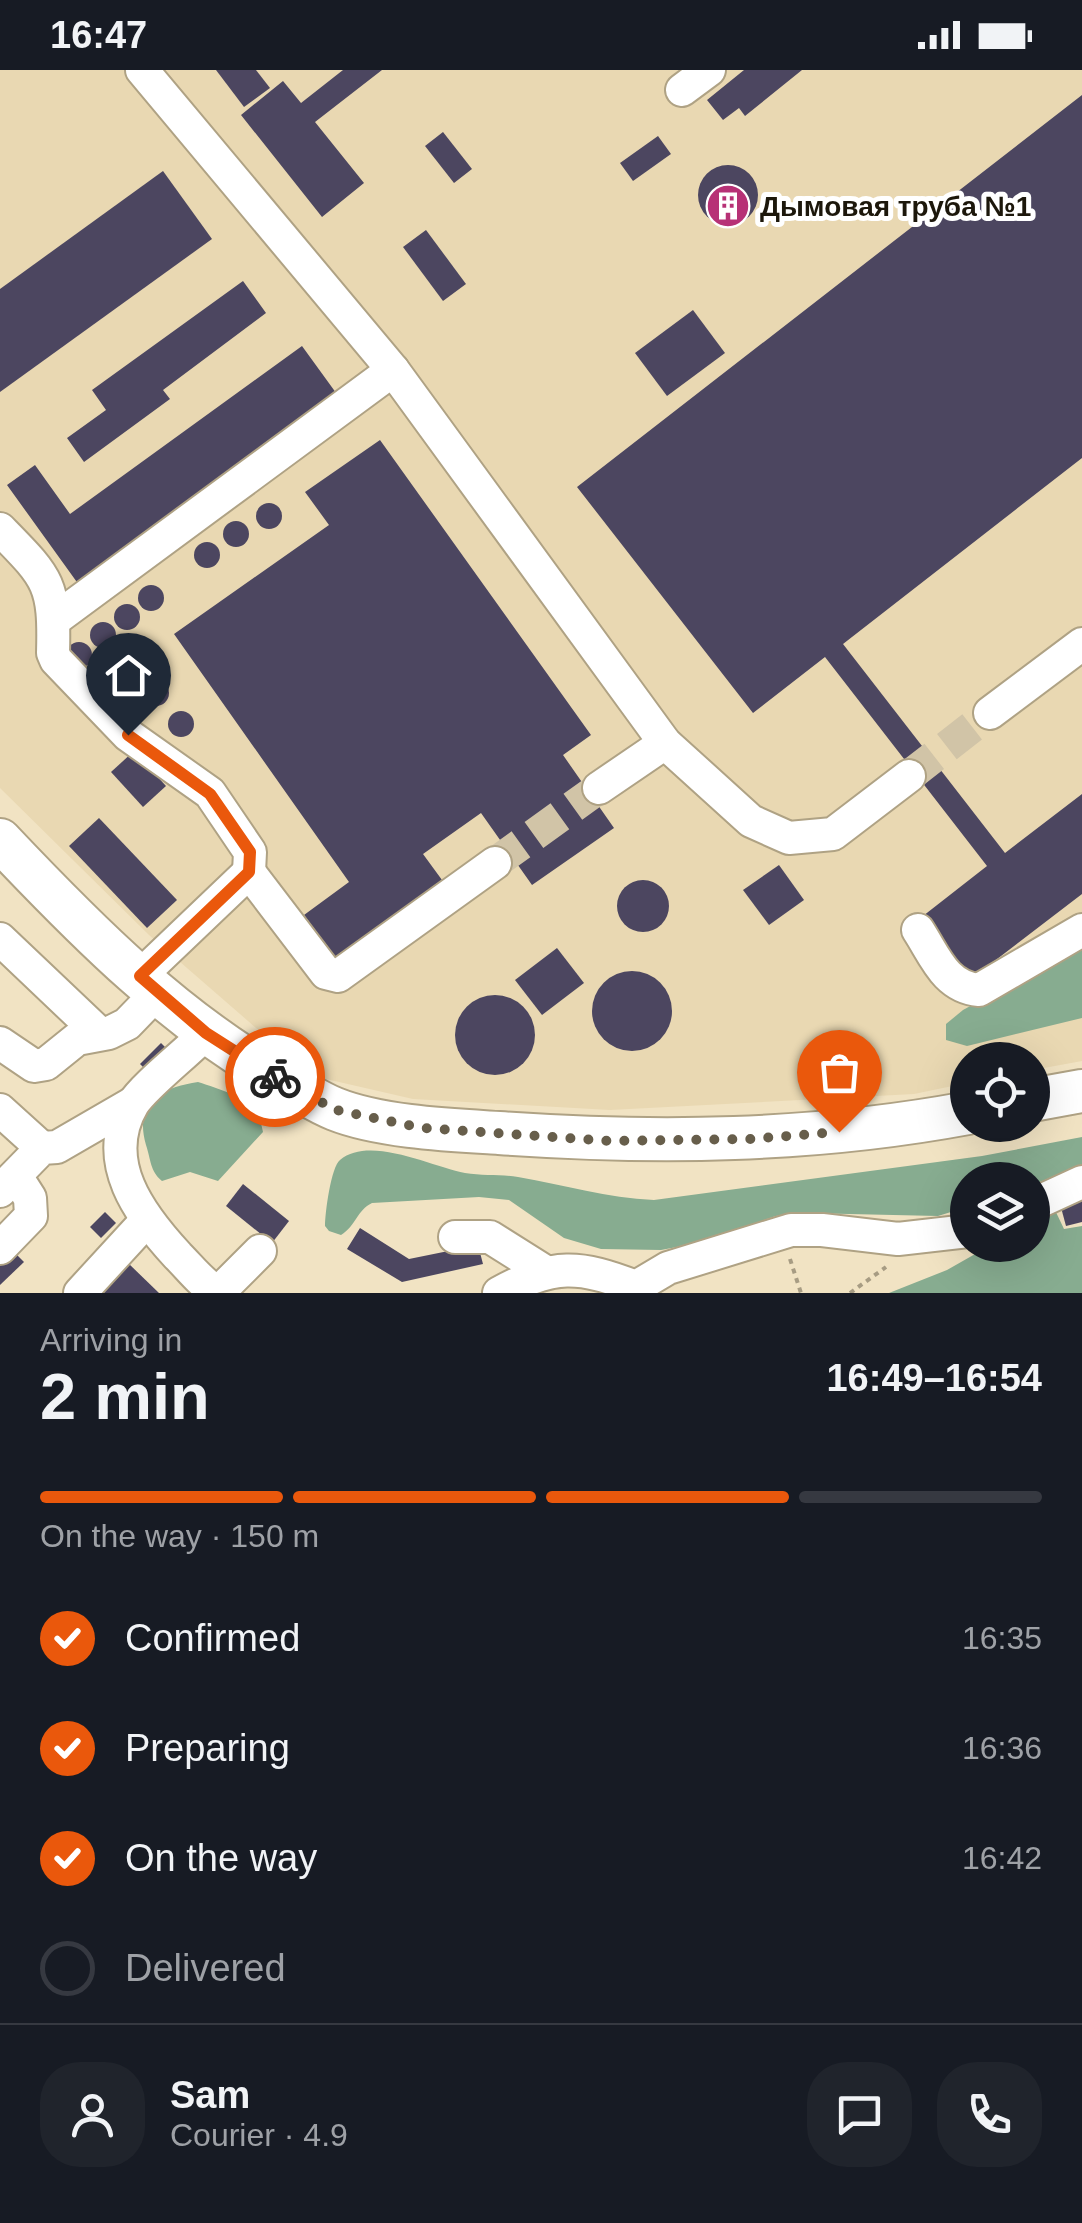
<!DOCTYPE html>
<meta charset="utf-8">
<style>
body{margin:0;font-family:Helvetica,sans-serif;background:#20242c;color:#f1f3f6;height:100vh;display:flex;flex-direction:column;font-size:38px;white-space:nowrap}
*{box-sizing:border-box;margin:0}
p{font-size:32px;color:#9ea1a6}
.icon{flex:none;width:55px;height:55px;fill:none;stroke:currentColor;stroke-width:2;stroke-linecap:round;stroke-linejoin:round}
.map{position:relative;height:1223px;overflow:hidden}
.side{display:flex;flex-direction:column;background:#171b24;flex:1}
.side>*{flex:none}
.fabs{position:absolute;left:950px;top:972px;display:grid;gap:20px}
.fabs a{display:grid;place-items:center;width:100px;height:100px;border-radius:50%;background:#171b24;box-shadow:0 10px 40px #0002;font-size:50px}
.pin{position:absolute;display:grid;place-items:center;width:85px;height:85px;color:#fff;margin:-102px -42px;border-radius:50% 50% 50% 0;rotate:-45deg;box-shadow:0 0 10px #0007}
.pin .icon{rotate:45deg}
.courier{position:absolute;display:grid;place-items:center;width:100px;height:100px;margin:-50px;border:8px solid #ea580c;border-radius:50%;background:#fff;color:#222;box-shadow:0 2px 12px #0007}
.headline em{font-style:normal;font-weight:700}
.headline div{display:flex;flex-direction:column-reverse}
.headline{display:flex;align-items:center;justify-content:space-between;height:170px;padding:0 40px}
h1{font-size:65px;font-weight:700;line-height:75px}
.bar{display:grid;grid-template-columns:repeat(4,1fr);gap:15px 10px;align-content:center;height:120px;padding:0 40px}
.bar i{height:12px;border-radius:8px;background:#363941}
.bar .selected{background:#ea580c}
.bar p{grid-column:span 4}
.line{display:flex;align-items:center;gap:25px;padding:0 40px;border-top:2px solid #363941}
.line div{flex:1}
.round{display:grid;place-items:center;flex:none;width:105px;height:105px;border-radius:40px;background:#20242c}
ol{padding:0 40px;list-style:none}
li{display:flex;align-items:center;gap:30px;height:110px}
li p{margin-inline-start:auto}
li .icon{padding:10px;border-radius:50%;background:#ea580c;color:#fff;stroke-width:4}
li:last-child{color:#9ea1a6}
li i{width:55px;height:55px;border:5px solid #363941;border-radius:50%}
.status{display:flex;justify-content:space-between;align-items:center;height:70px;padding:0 50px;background:#171b24;direction:ltr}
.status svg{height:28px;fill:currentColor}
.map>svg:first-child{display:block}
.built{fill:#e9d8b2}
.forest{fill:#87ac90}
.building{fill:#4c4660}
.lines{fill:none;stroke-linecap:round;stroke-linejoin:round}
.minor-tunnel{stroke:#d1c4a7;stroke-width:32;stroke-dasharray:32 16;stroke-linecap:butt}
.minor-casing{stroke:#afa284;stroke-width:36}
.major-casing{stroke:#afa284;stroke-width:46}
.path{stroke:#a79c83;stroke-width:4;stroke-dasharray:5 5;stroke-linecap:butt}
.minor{stroke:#fff;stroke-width:32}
.major{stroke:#fff;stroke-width:42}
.done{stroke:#675e4b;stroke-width:10;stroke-dasharray:0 18}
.route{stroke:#ea580c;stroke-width:12}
.labels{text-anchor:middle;stroke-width:10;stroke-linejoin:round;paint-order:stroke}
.poi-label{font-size:28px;font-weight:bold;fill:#1c170b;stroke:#fff;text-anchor:start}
</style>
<div class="status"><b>16:47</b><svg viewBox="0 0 49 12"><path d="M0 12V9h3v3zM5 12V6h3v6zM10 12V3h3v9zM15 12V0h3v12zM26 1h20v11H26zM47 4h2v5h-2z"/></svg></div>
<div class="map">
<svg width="1082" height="1223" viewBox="0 0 1082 1223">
<rect width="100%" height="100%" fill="#f1e3c3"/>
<polygon class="built" points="0,0 1082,0 1082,991 1033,1000 1032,990 968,990 967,1013 914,1024 610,1040 413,1029 326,1009 263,964 149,865 0,718"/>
<g class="forest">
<polygon points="1082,875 1082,948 967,976 946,970 946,954 963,940"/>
<path d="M198,1012C226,1021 258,1030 263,1062L218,1111L190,1102L162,1111C150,1101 151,1090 146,1075C134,1033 159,1018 198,1012Z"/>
<path d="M1082,1067V1094L1033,1115L1032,1110H968L967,1137L938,1146L804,1143L776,1146L698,1173L661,1180L601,1179L564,1168L509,1130L479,1127L372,1133C357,1140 356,1156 341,1165L329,1161L325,1156C325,1143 331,1097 340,1090C370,1065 432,1097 465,1103C483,1106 501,1104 518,1107C565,1115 607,1128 654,1130L982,1086Z"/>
<polygon points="1054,1138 1064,1159 1082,1156 1082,1223 889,1223 947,1200 991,1175 1032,1175 1033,1146"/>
</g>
<g class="building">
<polygon points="216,0 256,0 270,18 244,37"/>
<polygon points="343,0 382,0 315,52 364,113 322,147 241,45 283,11 301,33"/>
<polygon points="744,0 802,0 745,46 739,38 723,50 707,30"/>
<polygon points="1082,25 1082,388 843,574 1005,783 1082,724 1082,824 971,909 923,846 987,796 825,587 753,643 577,417"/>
<polygon points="443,62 472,99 454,113 425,76"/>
<polygon points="658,66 671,84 633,111 620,93"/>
<circle cx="728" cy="125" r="30"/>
<polygon points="163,101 212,169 0,322 0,219"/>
<polygon points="426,160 466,214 443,231 403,177"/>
<polygon points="243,211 266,243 163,320 170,329 84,392 67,368 106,340 92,320"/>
<polygon points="693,240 725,283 667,326 635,283"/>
<polygon points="302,276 339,327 79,515 7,415 35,395 70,444"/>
<polygon points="380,370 591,665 563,685 614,758 532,815 481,743 423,784 442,810 335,887 304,845 349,812 174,564 329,455 305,422"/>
<circle cx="269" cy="446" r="13"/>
<circle cx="236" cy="464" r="13"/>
<circle cx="207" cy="485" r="13"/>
<circle cx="151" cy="528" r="13"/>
<circle cx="127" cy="547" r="13"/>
<circle cx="103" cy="565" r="13"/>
<circle cx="79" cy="585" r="13"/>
<circle cx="137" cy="600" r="13"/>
<circle cx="111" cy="616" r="13"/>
<circle cx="156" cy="623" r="13"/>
<circle cx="131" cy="639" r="13"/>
<circle cx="181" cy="654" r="13"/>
<polygon points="134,681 166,716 143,737 111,702"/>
<polygon points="99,748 177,830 147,858 69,776"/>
<polygon points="779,795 804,830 769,855 743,820"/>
<circle cx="643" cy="836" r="26"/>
<polygon points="557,878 584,913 542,945 515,910"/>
<circle cx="632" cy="941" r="40"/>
<circle cx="495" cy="965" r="40"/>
<polygon points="161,973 170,982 149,1003 140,994"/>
<polygon points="243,1114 289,1151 272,1173 226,1136"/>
<polygon points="1082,1124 1082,1152 1066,1156 1059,1130"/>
<polygon points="105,1142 116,1153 101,1168 90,1157"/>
<polygon points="360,1158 409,1189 478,1175 483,1194 402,1212 347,1179"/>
<polygon points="11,1179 24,1192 0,1215 0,1190"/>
<polygon points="128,1193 159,1223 100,1223"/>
</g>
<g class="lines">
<g class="minor-tunnel">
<polyline points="909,706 990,643"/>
<polyline points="495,793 599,718"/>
</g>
<g class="minor-casing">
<g id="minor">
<polyline points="142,0 393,300 665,673 751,751 789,768 833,764 909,706"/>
<polyline points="682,20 709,0"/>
<path d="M0,459C48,508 55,513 53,583L56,590L128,665L210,723L250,782L249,802"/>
<polyline points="54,550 393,300"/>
<polyline points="990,643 1082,574"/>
<polyline points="599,718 665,673"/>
<path d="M918,860C935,886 945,917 979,920L1082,860"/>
<polyline points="0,869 100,964"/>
<polyline points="140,906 249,802 326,903 338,906 495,793"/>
<path d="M206,963C188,982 144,1016 133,1034C99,1091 140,1145 178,1186C191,1199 202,1214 218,1223"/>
<polyline points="0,973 34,996 46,994 77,969 109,963 127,954 158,922"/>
<polyline points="0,1040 42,1078"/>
<polyline points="0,1121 42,1078 57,1077 133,1033"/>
<polyline points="1032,1135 1082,1112"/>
<polyline points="455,1167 490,1167 544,1201"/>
<polyline points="0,1178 31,1146 30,1128 16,1106"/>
<polyline points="80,1223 147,1150"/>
<polyline points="218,1223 260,1181"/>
<path d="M499,1223C554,1193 579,1195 636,1217L668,1198L791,1160H822L898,1169L968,1161"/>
</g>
</g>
<g class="major-casing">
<g id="major">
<path d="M0,770C86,861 178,954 288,1014C303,1022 319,1033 335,1039C380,1057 450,1060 499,1063C657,1074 812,1072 968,1043"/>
<polyline points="1032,1030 1082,1021"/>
</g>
</g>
<g class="path">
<polyline points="790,1189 801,1223"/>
<polyline points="850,1223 886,1197"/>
</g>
<use href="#minor" class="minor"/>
<use href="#major" class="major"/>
</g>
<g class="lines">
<polyline class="done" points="275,1007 336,1040 422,1058 609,1071 750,1069 839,1062"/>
<polyline class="route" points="128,665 210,724 250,782 249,802 140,906 206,963 275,1007"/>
</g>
<defs>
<g id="building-disc" transform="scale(2.25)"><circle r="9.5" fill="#b73176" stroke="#fff"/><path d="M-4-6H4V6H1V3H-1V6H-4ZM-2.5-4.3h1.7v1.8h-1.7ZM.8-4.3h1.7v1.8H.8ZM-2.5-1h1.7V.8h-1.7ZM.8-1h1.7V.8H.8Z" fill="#fff"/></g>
</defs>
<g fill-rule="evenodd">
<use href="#building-disc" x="728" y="136"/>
</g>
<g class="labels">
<g class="poi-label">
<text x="760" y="146">Дымовая труба №1</text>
</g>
</g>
</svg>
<div class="fabs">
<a><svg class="icon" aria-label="locate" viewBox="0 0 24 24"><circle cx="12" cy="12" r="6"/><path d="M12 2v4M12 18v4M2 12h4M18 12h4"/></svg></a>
<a><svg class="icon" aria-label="layers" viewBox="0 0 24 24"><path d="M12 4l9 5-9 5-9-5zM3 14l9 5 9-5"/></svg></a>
</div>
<div class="pin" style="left:839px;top:1062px;background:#ea580c"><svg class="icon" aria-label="bag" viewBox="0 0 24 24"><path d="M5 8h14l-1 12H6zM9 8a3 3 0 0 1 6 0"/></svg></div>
<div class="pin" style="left:128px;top:665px;background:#1f2937"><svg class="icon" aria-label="home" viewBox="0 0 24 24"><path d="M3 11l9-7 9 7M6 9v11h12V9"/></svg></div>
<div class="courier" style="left:275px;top:1007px"><svg class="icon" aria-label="bike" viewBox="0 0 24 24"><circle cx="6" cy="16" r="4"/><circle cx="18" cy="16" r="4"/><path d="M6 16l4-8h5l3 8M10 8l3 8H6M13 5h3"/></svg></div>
</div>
<section class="side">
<div class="headline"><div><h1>2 min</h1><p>Arriving in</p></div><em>16:49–16:54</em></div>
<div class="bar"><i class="selected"></i><i class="selected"></i><i class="selected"></i><i></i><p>On the way · 150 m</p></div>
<ol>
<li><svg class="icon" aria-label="check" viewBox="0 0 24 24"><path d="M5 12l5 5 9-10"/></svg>Confirmed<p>16:35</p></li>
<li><svg class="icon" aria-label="check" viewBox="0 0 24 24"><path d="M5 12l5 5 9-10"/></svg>Preparing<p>16:36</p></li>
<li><svg class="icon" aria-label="check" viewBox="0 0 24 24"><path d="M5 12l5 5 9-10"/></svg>On the way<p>16:42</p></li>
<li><i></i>Delivered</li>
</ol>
<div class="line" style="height:180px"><a class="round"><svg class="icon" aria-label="person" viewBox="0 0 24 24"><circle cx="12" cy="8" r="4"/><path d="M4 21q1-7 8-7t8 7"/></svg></a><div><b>Sam</b><p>Courier · 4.9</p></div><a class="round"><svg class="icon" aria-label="chat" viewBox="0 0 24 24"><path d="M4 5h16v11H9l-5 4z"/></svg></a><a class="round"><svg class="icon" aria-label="phone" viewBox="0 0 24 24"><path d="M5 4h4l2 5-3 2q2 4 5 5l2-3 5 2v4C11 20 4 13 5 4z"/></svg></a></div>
</section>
